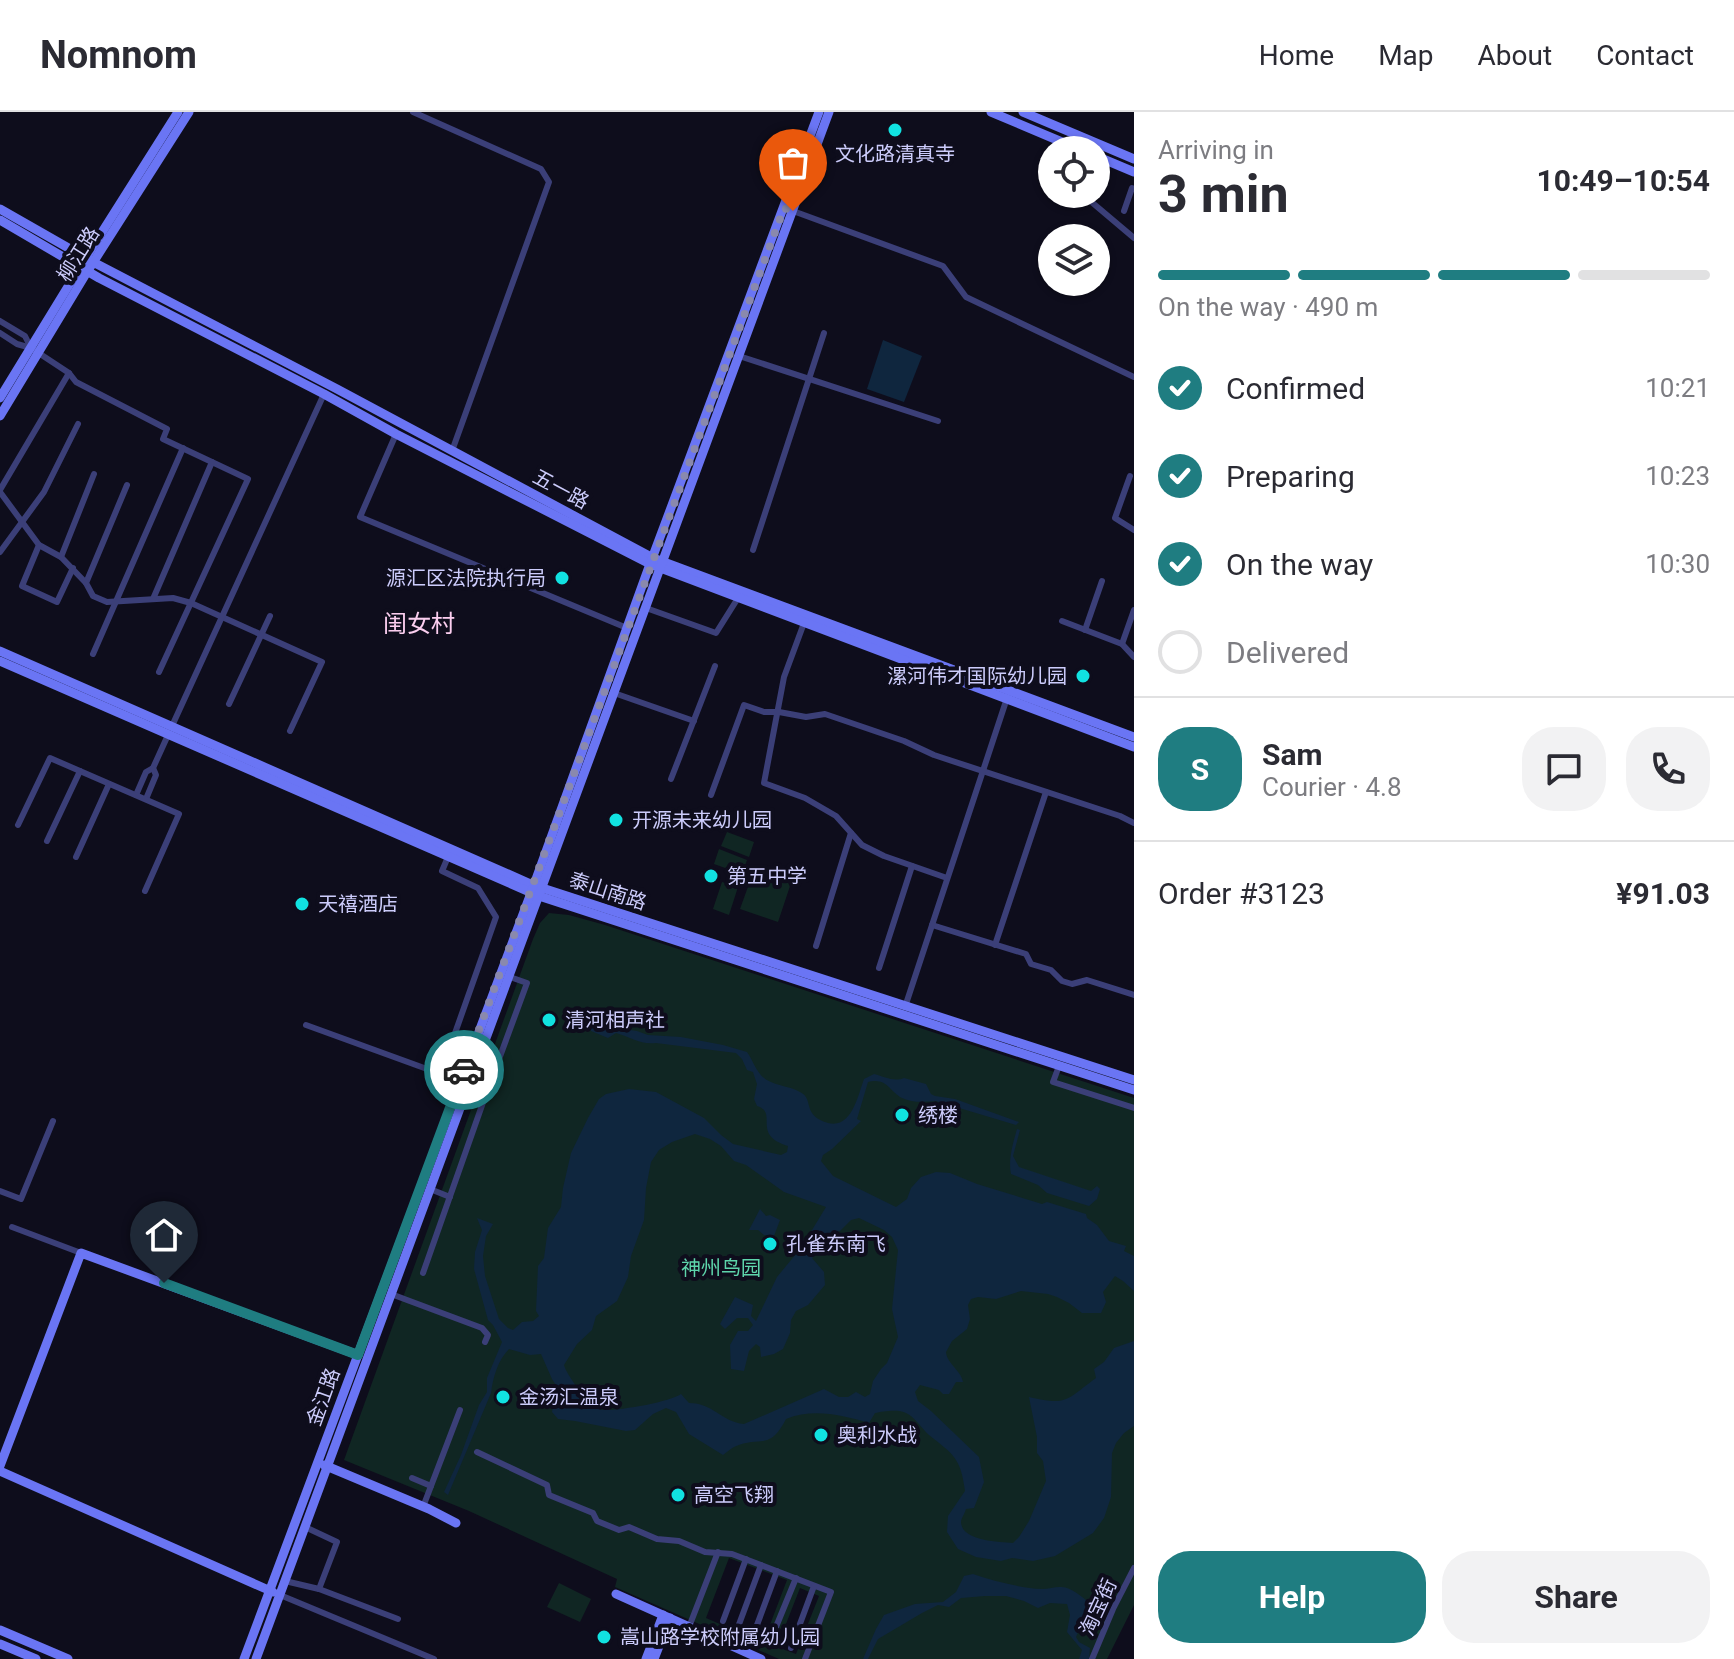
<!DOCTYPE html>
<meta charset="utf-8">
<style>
body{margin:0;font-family:Roboto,"Noto Sans SC",sans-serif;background:#f2f2f3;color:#2b2b33;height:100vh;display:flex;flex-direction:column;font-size:30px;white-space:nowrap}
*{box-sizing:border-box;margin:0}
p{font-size:26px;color:#7c7c81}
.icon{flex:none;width:44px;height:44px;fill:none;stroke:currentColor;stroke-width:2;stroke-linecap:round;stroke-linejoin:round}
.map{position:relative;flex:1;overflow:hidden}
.drawer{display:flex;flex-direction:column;background:#fff;width:600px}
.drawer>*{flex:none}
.buttons{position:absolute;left:1038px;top:24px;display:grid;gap:16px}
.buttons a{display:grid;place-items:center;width:72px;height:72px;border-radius:50%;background:#fff;box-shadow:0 2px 6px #0004;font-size:40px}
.pin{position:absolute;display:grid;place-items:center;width:68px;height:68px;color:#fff;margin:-82px -34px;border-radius:50% 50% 50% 0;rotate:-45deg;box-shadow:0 0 8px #0007}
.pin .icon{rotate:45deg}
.courier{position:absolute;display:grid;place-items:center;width:80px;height:80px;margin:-40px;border:6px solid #1f7d81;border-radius:50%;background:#fff;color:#222;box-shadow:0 2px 10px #0007}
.head em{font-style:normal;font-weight:700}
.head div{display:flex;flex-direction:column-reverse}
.head{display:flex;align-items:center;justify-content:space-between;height:136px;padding:0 24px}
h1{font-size:52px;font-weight:700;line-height:60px}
.bar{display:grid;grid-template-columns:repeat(4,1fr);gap:12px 8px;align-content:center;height:96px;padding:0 24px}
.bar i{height:10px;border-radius:6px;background:#e1e1e2}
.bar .selected{background:#1f7d81}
.bar p{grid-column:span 4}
.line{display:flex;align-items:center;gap:20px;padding:0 24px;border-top:2px solid #e1e1e2}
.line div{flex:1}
.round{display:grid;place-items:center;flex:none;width:84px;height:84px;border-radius:32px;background:#f2f2f3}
ol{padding:0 24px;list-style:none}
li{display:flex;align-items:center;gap:24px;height:88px}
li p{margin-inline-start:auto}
li .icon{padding:8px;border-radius:50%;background:#1f7d81;color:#fff;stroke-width:4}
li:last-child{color:#7c7c81}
li i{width:44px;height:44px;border:4px solid #e1e1e2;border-radius:50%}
.cta{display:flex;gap:16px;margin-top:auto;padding:16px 24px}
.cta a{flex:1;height:92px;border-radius:32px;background:#1f7d81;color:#fff;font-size:32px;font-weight:700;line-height:92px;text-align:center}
.cta a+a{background:#f2f2f3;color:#2b2b33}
header{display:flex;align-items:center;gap:48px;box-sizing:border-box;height:112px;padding:0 40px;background:#fff;border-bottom:2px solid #e1e1e2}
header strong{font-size:38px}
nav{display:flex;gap:44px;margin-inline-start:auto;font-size:28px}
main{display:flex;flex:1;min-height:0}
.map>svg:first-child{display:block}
.green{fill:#102623;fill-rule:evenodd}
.water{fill:#0f263e;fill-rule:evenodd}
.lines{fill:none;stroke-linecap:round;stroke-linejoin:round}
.street{stroke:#3b3f78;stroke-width:6}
.secondary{stroke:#6a75f4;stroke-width:9}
.done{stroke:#8a89ad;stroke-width:8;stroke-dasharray:0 14.4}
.route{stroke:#1f7d81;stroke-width:10}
.poi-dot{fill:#11e2e1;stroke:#0e0d1c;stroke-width:3}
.labels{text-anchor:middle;stroke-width:8;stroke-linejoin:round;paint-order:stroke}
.poi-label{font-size:20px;fill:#ccccfb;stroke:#0e0d1c;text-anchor:start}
.street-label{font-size:20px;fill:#ccccfb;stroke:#0e0d1c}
.park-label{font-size:20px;fill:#5ed5ab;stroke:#0e0d1c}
.quarter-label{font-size:24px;fill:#fbceef;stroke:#0e0d1c}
</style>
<header>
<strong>Nomnom</strong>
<nav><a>Home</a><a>Map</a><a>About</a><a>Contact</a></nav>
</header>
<main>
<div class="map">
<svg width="1134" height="1547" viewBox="0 0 1134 1547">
<rect width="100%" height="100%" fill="#0e0d1c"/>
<g class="green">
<polygon points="727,720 754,730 749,745 721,734"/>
<polygon points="719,737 747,748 742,762 714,752"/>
<polygon points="754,758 791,771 778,810 740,797"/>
<polygon points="722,770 738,775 729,803 713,797"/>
<path d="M549,801L569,803L605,813L1134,986V1493L1107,1547H779L615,1475L617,1467L469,1399L344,1348L533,827L540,811ZM729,1446L787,1468L763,1531L706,1506ZM800,1476L819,1484L796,1542L777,1535Z"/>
<polygon points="559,1471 591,1487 580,1510 547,1495"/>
</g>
<g class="water">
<polygon points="883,228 922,244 904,290 867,277"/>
<path d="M593,902L623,917L637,919L648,923L681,925L723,933L747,940C752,947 755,956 760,962C769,974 788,973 800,980C810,985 807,993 812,1001C816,1007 822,1009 828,1011C852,1017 858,983 864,967L874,962C885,965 894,970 904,966L926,972L931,982L935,984L955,987L1019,1010L1016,1013L936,989C925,990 912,991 902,986C889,979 887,965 868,970L857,1007L861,1009L832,1037L823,1043L821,1049L833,1064L896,1095L907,1087L911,1076L921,1065L936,1060L950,1061L977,1072L1042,1092L1047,1090L1086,1102L1087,1106L1097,1113L1109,1129L1126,1134L1124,1139L1134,1144V1179L1123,1169L1115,1164L1103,1180L1106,1190L1101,1201H1082L1069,1191L1057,1185L1048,1182L1021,1179L996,1187L978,1185L971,1187L968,1193L970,1207L967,1217L952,1229L946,1240C947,1252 961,1258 963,1270H956L949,1282H943L939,1278L920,1273L915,1280L918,1289L931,1299L979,1345L984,1370L974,1396L966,1397C965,1401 962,1405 961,1409C960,1429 999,1430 1013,1431L1019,1425L1029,1409L1046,1369L1043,1349L1037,1341V1325L1029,1285C1068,1294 1066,1288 1096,1266L1094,1257L1104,1250L1114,1236L1134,1229V1314L1124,1321L1116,1331L1112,1341L1111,1385L1104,1406L1093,1421L1055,1444L1033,1449L1012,1446L1001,1449L976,1445L958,1437L947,1420L948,1404L965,1379C961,1346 953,1342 929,1323C922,1317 915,1305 906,1301C899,1297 883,1299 875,1301L869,1311C842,1303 813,1296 786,1307C769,1340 761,1323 734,1335C730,1337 727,1340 723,1343L689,1322L676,1300L666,1296L653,1302L635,1318L626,1319L575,1309L558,1307L552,1300L553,1293L560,1290L562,1283L552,1267L541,1242L530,1243L509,1237C498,1248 493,1265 491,1281L448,1383L444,1380L461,1343L479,1293L487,1280V1266L502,1230L493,1213L488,1208L474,1157L475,1140L482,1118L477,1106L493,1112L486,1124L483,1144L485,1164L499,1207L508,1216L513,1218L522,1210L533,1209L539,1204L536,1199L538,1154L544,1146L548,1116L561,1095L563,1076L571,1041L588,1006L599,987L606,982L629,977L656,980L704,1006L721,1023L733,1032L781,1043L787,1040L788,1034C751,1023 779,1001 757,994L754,987L757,972L753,960L747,958L742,947L736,941L656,931C641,933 630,925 616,921L608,926L591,919L590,916L594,915L595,909L591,905ZM695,1022L710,1027L721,1034L734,1049L746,1053L784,1080L826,1095L809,1123L808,1134L796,1142L777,1165L756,1209L751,1204L753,1193L735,1185L720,1212L725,1217L737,1206H748L753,1213L748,1219H738L730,1233L731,1257L744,1259L749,1239L756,1232L760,1235L761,1245L774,1242L783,1237L790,1221L791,1208L796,1199L808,1193L825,1173L824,1160L812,1146L817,1141L827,1140C831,1133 829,1128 832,1121L840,1119L851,1108L859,1106L884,1118L892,1125L898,1138L892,1197L898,1225L887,1251L881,1257L873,1269L870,1282L865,1285L856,1280L848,1285H839L824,1277L744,1312C722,1310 713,1291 689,1291L681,1282C670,1290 618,1299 603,1298C601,1298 592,1295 590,1294C584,1284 566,1262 564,1253L577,1232L592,1218L596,1204L617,1189L628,1165L631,1144L644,1108L646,1076L651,1050L659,1038L672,1030Z"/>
<path d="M1017,1017L1020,1018L1013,1044L1019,1055L1091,1079L1097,1074L1100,1077L1097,1087L1089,1094L1047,1081L1038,1073L1011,1062C1008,1048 1013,1031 1017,1017Z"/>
<polygon points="760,1097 766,1104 770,1103 780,1108 774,1124 764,1123 758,1118 749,1118"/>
<path d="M973,1462C994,1469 1020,1476 1042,1477C1051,1477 1058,1473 1067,1476C1075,1479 1083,1485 1089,1491V1496L1076,1525L1079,1530L1090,1536L1089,1547H1079L1082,1538L1067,1520L1070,1503L1067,1492L1050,1491L1038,1496L1024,1489L1006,1484H985L961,1486L949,1495L938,1493L922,1501L878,1527L868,1547H863L876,1517L884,1503L915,1492L943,1490L956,1480L964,1464Z"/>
</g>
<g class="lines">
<g class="street">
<polyline points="413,0 541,57 549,70 452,339"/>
<polyline points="1082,82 1134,126"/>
<polyline points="793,99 943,154 966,185 1134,265"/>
<polyline points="1124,99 1132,76 1134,77"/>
<polyline points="0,209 25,224 31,236 69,261 76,270 167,317 163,327 248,367 159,560"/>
<polyline points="0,221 17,232 31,236"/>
<polyline points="739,244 938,309"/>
<polyline points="396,322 360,405 627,516"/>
<polyline points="1130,364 1115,406 1134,418"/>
<polyline points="127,373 86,471 93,484 107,490 173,486 191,491 322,550 290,619"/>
<polyline points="0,378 69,261"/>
<polyline points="0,380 39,433 61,445 86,471"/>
<polyline points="39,433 22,474 57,490 73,456"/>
<polyline points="753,438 824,221"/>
<polyline points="0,440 44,380 78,312"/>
<polyline points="61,445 94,362"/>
<polyline points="153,487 212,350"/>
<polyline points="646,496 716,521 738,486"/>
<polyline points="1062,509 1122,532 1134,545"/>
<polyline points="804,511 784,565 764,671 805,686 836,704 862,733 884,744 947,766"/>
<polyline points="1085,518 1102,469"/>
<polyline points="1122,532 1134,498"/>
<polyline points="93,542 183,336"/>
<polyline points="614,581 694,609"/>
<polyline points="229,592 270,504"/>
<polyline points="172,614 324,282"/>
<polyline points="671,667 715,554"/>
<polyline points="136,683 146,660 153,656 168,623"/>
<polyline points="711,683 744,593 764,600 779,600 806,605 825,602 904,629 934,643 1120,704 1134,711"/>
<polyline points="146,687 156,663 153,656"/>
<polyline points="18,713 50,646 179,702 145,779"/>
<polyline points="47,729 80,659"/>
<polyline points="76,745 109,672"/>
<polyline points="448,745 442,759 478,776 496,805 454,924 473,931"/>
<polyline points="932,813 1026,842 1031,852 1051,858 1062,869 1072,872 1087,868 1134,883"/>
<polyline points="995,833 1046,680"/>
<polyline points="816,834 851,721"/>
<polyline points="879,856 912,754"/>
<polyline points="905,895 1008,583"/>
<polyline points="306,913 460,969"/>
<polyline points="1059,954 1053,970 1134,996"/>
<polyline points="488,977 527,871 510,865"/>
<polyline points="430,1077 450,1085"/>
<polyline points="0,1079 21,1087 53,1009"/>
<polyline points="12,1115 81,1141"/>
<polyline points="423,1161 486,982"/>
<polyline points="391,1182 482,1216 488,1223 485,1230"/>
<polyline points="477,1340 547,1373 549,1383 593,1401 597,1409 619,1418 629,1415 657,1427 679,1429 705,1440 732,1442 831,1480 805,1547"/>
<polyline points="412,1366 431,1374"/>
<polyline points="423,1395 460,1298"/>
<polyline points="285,1469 319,1477 337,1430 305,1415"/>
<polyline points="319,1477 398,1507"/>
<polyline points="280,1483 434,1547"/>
<polyline points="723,1509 746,1447"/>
<polyline points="689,1515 718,1440"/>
<polyline points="738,1515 761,1453"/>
<polyline points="754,1521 777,1459"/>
<polyline points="769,1532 796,1466"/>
<polyline points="791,1536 814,1474"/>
<polyline points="1092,1547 1113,1497 1134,1456"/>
</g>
<g class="secondary">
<polyline points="991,0 1081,38"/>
<polyline points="1023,0 1134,47"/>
<polyline points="1096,44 1134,60"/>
<polyline points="0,97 93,150 337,277 653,446 1134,625"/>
<polyline points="0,108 99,166 324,282 396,322 650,452 1134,635"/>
<polyline points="0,286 80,155 178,0"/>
<polyline points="0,304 87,160 189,0"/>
<polyline points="0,539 533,773 1134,968"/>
<polyline points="0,549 539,784 1134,978"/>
<polyline points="324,1353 429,1397 456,1411"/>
<polyline points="0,1354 81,1141 358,1243"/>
<polyline points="0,1359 273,1480"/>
<polyline points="616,1482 761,1547"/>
<polyline points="0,1518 68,1547"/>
<polyline points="0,1532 36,1547"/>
<polyline points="244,1547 531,781 650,452 819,0"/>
<polyline points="256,1547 829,0"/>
<polyline points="646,1547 663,1503"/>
<polyline points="654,1547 670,1506"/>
</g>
</g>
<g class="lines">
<polyline class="done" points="464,958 784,96 793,99"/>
<polyline class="route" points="164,1171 358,1243 464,958"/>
</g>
<g class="poi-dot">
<circle cx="895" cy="18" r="8"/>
<circle cx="562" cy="466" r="8"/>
<circle cx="1083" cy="564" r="8"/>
<circle cx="616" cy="708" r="8"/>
<circle cx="711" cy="764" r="8"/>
<circle cx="302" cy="792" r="8"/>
<circle cx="549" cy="908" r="8"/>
<circle cx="902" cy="1003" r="8"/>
<circle cx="770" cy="1132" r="8"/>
<circle cx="503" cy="1285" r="8"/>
<circle cx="821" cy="1323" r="8"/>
<circle cx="678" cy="1383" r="8"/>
<circle cx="604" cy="1525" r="8"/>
</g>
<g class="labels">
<g class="poi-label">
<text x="895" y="49" text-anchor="middle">文化路清真寺</text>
<text x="546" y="473" text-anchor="end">源汇区法院执行局</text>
<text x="1067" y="571" text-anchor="end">漯河伟才国际幼儿园</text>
<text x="632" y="715">开源未来幼儿园</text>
<text x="727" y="771">第五中学</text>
<text x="318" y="799">天禧酒店</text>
<text x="565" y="915">清河相声社</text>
<text x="918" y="1010">绣楼</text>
<text x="786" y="1139">孔雀东南飞</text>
<text x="519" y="1292">金汤汇温泉</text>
<text x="837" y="1330">奥利水战</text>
<text x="694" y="1390">高空飞翔</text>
<text x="620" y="1532">嵩山路学校附属幼儿园</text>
</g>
<g class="street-label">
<text transform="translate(78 142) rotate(-58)" y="7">柳江路</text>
<text transform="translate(561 377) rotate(28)" y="7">五一路</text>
<text transform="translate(608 779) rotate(18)" y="7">泰山南路</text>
<text transform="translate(323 1285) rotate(-70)" y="7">金江路</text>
<text transform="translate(1098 1495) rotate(-65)" y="7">淘宝街</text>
</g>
<g class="park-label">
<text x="721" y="1163">神州鸟园</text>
</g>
<g class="quarter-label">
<text x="419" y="520">闺女村</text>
</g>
</g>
</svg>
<div class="buttons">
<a><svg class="icon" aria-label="locate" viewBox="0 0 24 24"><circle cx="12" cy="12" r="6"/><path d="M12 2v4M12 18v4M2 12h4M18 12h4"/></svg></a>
<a><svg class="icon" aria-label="layers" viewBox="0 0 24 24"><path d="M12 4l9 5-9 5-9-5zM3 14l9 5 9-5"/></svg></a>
</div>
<div class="pin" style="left:793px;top:99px;background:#ea580c"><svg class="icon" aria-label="bag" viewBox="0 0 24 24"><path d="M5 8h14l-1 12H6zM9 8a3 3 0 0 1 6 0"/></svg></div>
<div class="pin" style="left:164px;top:1171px;background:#1f2937"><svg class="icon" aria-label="home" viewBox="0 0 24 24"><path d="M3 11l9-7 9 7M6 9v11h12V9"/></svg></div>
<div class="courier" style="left:464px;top:958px"><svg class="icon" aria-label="car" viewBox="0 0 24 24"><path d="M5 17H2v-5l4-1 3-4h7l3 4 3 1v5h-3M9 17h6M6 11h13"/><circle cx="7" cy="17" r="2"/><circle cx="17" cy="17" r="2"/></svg></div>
</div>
<section class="drawer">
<div class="head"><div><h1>3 min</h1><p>Arriving in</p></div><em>10:49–10:54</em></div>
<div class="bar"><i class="selected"></i><i class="selected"></i><i class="selected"></i><i></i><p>On the way · 490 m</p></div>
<ol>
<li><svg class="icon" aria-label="check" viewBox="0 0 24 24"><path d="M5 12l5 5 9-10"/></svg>Confirmed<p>10:21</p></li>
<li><svg class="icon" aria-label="check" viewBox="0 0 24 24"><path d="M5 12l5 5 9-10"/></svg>Preparing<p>10:23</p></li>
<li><svg class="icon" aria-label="check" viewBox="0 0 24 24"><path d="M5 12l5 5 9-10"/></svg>On the way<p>10:30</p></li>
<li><i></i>Delivered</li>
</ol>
<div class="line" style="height:144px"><b class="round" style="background:#1f7d81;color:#fff">S</b><div><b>Sam</b><p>Courier · 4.8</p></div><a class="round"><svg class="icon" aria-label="chat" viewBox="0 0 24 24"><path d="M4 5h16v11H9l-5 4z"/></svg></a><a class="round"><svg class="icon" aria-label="phone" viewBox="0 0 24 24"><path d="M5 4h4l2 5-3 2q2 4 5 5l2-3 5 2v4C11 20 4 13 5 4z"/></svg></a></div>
<div class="line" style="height:104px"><div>Order #3123</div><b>¥91.03</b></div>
<div class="cta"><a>Help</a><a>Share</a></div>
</section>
</main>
